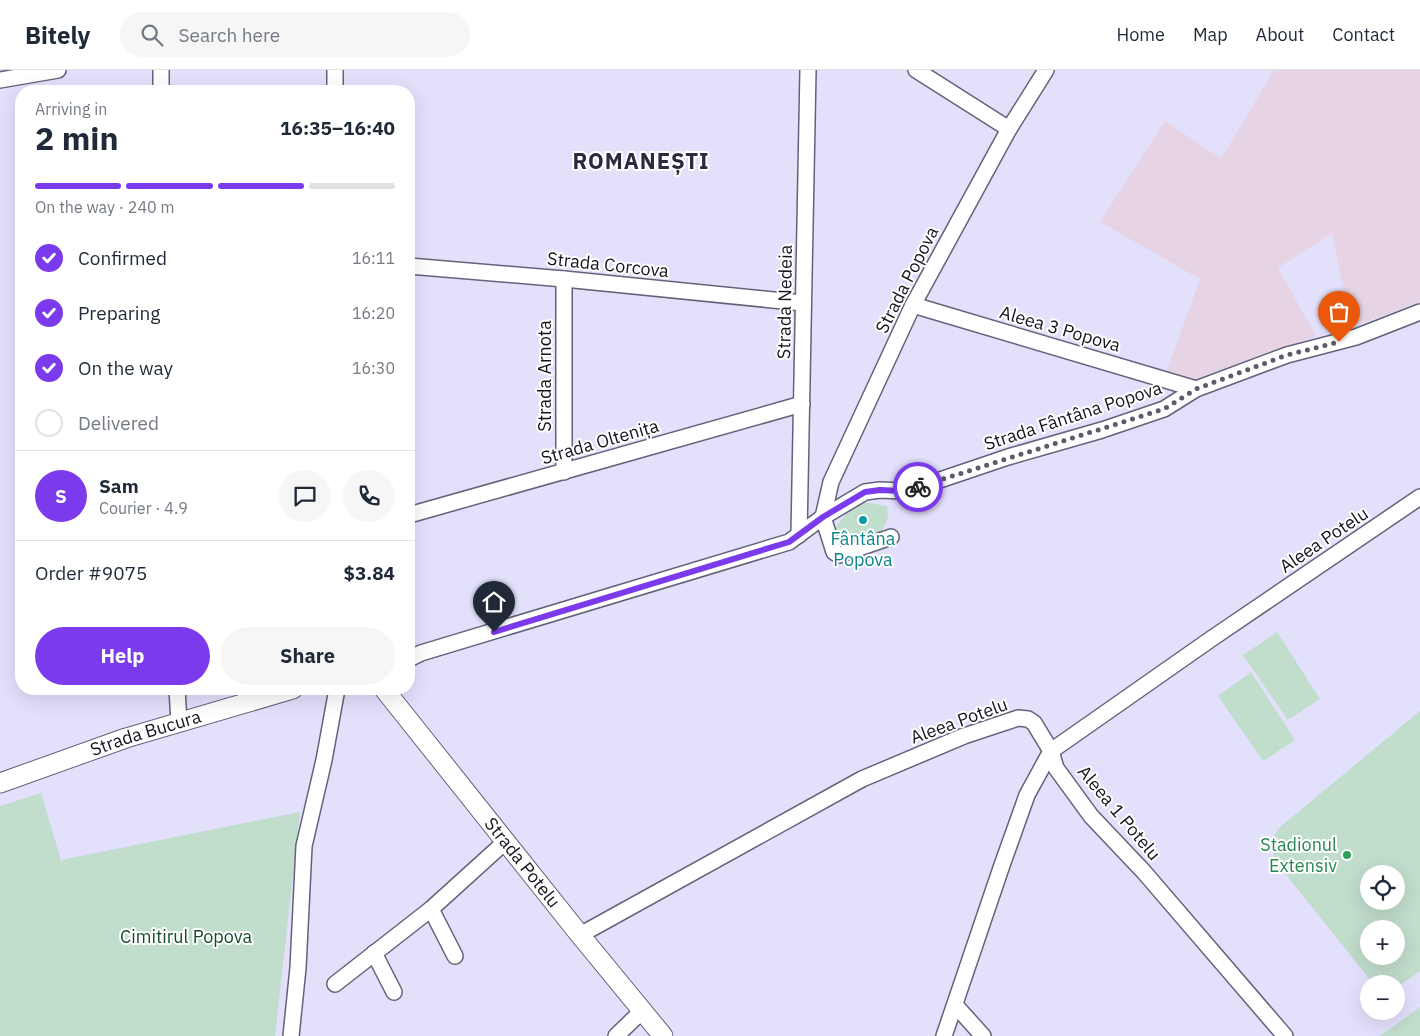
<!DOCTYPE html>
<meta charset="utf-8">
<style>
body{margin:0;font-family:"IBM Plex Sans",sans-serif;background:#f6f6f7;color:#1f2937;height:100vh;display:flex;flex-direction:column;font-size:19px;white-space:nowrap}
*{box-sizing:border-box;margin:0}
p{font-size:16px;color:#747a83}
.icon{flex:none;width:28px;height:28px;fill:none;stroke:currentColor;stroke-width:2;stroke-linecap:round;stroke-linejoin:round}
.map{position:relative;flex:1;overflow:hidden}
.sheet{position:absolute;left:15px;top:15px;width:400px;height:610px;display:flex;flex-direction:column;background:#fff;border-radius:20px;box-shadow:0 5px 20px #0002}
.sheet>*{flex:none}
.tools{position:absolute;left:1360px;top:795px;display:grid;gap:10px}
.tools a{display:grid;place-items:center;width:45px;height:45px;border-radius:50%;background:#fff;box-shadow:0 5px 20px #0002;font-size:25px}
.pin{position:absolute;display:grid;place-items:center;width:42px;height:42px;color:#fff;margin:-51px -21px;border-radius:50% 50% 50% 0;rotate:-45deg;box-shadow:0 0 5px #0007}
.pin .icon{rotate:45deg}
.courier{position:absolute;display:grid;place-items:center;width:50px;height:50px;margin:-25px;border:4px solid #7c3aed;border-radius:50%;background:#fff;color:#222;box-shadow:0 1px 6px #0007}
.headline em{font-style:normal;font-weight:700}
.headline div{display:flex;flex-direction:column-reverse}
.headline{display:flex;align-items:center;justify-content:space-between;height:85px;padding:0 20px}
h1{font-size:32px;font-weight:700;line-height:38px}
.bar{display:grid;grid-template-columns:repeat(4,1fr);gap:8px 5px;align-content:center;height:60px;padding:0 20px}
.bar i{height:6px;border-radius:4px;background:#e0e1e3}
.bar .on{background:#7c3aed}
.bar p{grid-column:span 4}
.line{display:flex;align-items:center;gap:12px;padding:0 20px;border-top:1px solid #e0e1e3}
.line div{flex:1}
.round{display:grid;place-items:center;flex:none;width:52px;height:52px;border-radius:26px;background:#f6f6f7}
ol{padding:0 20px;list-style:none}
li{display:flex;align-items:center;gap:15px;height:55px}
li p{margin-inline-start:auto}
li .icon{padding:5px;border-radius:50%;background:#7c3aed;color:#fff;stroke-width:4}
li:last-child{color:#747a83}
li i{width:28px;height:28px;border:2px solid #e0e1e3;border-radius:50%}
.primary-button{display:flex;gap:10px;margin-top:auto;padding:10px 20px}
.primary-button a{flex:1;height:58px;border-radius:30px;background:#7c3aed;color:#fff;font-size:20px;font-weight:700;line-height:58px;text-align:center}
.primary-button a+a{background:#f6f6f7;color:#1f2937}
header{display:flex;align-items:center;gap:30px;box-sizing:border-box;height:70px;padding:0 25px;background:#fff;border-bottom:1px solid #e0e1e3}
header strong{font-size:24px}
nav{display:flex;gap:28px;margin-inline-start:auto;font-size:18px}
.search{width:350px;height:45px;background:#f6f6f7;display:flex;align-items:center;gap:12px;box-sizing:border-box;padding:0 18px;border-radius:28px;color:#747a83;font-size:19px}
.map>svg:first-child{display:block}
.commercial{fill:#e6d3e4}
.green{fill:#c1ddcc;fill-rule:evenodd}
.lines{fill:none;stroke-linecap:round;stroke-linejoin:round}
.minor-casing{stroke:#646279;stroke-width:18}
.major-casing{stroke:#646279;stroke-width:21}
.minor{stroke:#fff;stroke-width:15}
.major{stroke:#fff;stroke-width:19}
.done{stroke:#5d5b6b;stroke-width:5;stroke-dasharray:0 9}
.route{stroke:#7c3aed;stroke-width:6}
.culture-dot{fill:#0f9aa8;stroke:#fff;stroke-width:2}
.leisure-dot{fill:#2e9e5b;stroke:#fff;stroke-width:2}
.labels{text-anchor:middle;stroke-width:4;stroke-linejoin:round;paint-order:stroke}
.street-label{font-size:18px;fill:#15141d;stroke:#fff}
.culture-label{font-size:18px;fill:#0d838f;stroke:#fff}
.leisure-label{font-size:18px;fill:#27864d;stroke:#fff;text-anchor:end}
.park-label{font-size:18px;fill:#13482e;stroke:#fff}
.district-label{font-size:22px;font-weight:bold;letter-spacing:1px;fill:#2c2a3e;stroke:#fff}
</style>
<header>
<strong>Bitely</strong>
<div class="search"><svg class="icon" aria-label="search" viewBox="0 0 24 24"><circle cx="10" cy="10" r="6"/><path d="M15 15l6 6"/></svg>Search here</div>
<nav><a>Home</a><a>Map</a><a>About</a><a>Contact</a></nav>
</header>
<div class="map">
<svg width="1420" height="966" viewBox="0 0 1420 966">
<rect width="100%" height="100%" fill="#e3e0fc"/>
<polygon class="commercial" points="1274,0 1420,0 1420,232 1351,257 1332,163 1278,198 1316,266 1194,309 1167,301 1200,209 1100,152 1165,51 1221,89"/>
<g class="green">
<polygon points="862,432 887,436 888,448 879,467 839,478 832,461 852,437"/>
<polygon points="1277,562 1320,629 1288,650 1243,585"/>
<polygon points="1251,602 1295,670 1263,691 1218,626"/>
<path d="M1420,641V901L1396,918V914L1372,912L1275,791C1270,776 1270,771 1279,758ZM1369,804H1396V831H1369ZM1369,859H1396V886H1369Z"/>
<polygon points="41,723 61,790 300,742 275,966 0,966 0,736"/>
<polygon points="1420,937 1420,966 1380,966"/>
</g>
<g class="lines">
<g class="minor-casing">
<g id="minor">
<polyline points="335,0 335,21"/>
<polyline points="916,0 1009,59"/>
<polyline points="0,10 58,0"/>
<polyline points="161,21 161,0"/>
<polyline points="409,196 564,209 803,233"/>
<polyline points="564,209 564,402"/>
<polyline points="913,235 1196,319"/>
<polyline points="409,445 802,334"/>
<polyline points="823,447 831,412 913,235 1009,59 1046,0"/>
<polyline points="823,447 834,482 839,485 891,467"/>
<polyline points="799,465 808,0"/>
<polyline points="409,589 421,583 789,472 823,447 865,422 880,420 902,421 934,412 1008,387 1102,360 1164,339 1196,319 1287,285 1356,267 1420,242"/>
<polyline points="177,619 179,652"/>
<polyline points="431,839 455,886"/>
<polyline points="580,865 862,709 964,666 1018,648 1028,649 1034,653 1051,681 1056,698 1091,746 1144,802 1285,966"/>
<polyline points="374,883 394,922"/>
<polyline points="335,914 431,839 505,772"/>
<polyline points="956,936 983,966"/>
<polyline points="291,966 298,898 304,776 324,690 337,619"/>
<polyline points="616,966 642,941"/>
<polyline points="944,966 1001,798 1027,725 1051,681 1211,569 1420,427"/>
</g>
</g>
<g class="major-casing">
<g id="major">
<path id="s1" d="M384,619L580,865L663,966"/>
<path id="s2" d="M0,713L126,668L293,619"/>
</g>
</g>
<use href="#minor" class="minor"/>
<use href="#major" class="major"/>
</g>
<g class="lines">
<polyline class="done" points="918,417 1164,339 1196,319 1287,285 1339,272"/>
<polyline class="route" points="494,562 789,472 823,447 865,422 880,420 902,421 918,417"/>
</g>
<circle class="culture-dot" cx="863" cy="450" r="5"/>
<circle class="leisure-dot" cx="1347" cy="785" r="5"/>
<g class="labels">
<g class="street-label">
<text transform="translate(608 195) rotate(6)" y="6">Strada Corcova</text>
<text transform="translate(907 210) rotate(-63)" y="6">Strada Popova</text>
<text transform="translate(785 232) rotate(-89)" y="6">Strada Nedeia</text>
<text transform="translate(1060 259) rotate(16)" y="6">Aleea 3 Popova</text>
<text transform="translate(545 306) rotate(-90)" y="6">Strada Arnota</text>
<text transform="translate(1073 346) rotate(-18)" y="6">Strada Fântâna Popova</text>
<text transform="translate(600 372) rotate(-16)" y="6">Strada Oltenița</text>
<text transform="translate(1324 470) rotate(-34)" y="6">Aleea Potelu</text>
<text transform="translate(959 651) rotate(-20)" y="6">Aleea Potelu</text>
<text dy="6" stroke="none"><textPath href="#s2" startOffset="154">Strada Bucura</textPath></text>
<text transform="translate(1119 743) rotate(50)" y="6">Aleea 1 Potelu</text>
<text dy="6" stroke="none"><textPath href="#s1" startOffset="222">Strada Potelu</textPath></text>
</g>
<g class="culture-label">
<text x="863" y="475">Fântâna<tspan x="863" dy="21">Popova</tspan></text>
</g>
<g class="leisure-label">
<text x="1337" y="781">Stadionul<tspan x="1337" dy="21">Extensiv</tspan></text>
</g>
<g class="park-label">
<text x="186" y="873">Cimitirul Popova</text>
</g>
<g class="district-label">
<text x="641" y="99">ROMANEȘTI</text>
</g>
</g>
</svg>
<div class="tools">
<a><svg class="icon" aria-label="locate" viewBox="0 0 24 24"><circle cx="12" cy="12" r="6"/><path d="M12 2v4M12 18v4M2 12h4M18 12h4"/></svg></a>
<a>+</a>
<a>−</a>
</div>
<div class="pin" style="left:1339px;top:272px;background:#ea580c"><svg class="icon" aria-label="bag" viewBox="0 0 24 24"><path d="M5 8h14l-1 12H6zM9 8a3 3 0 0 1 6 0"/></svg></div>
<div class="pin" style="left:494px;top:562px;background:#1f2937"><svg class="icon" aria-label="home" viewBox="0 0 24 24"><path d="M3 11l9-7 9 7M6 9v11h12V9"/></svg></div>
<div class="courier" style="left:918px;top:417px"><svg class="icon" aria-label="bike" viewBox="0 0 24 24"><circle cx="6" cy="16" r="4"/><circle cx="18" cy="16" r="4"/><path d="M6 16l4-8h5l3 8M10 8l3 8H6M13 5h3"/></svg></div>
<section class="sheet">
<div class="headline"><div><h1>2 min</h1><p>Arriving in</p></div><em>16:35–16:40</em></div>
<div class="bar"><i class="on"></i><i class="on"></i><i class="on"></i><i></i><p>On the way · 240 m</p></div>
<ol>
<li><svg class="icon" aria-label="check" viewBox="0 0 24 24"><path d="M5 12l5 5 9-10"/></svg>Confirmed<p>16:11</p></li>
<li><svg class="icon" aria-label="check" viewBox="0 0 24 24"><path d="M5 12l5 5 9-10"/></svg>Preparing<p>16:20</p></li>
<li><svg class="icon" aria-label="check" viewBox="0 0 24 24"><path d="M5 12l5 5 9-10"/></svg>On the way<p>16:30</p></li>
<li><i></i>Delivered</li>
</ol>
<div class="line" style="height:90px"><b class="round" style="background:#7c3aed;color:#fff">S</b><div><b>Sam</b><p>Courier · 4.9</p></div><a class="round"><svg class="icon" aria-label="chat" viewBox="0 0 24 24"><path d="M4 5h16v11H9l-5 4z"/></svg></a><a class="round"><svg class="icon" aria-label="phone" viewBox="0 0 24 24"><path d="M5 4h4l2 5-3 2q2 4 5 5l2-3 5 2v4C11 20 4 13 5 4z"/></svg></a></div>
<div class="line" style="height:65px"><div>Order #9075</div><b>$3.84</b></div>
<div class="primary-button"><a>Help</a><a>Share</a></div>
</section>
</div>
